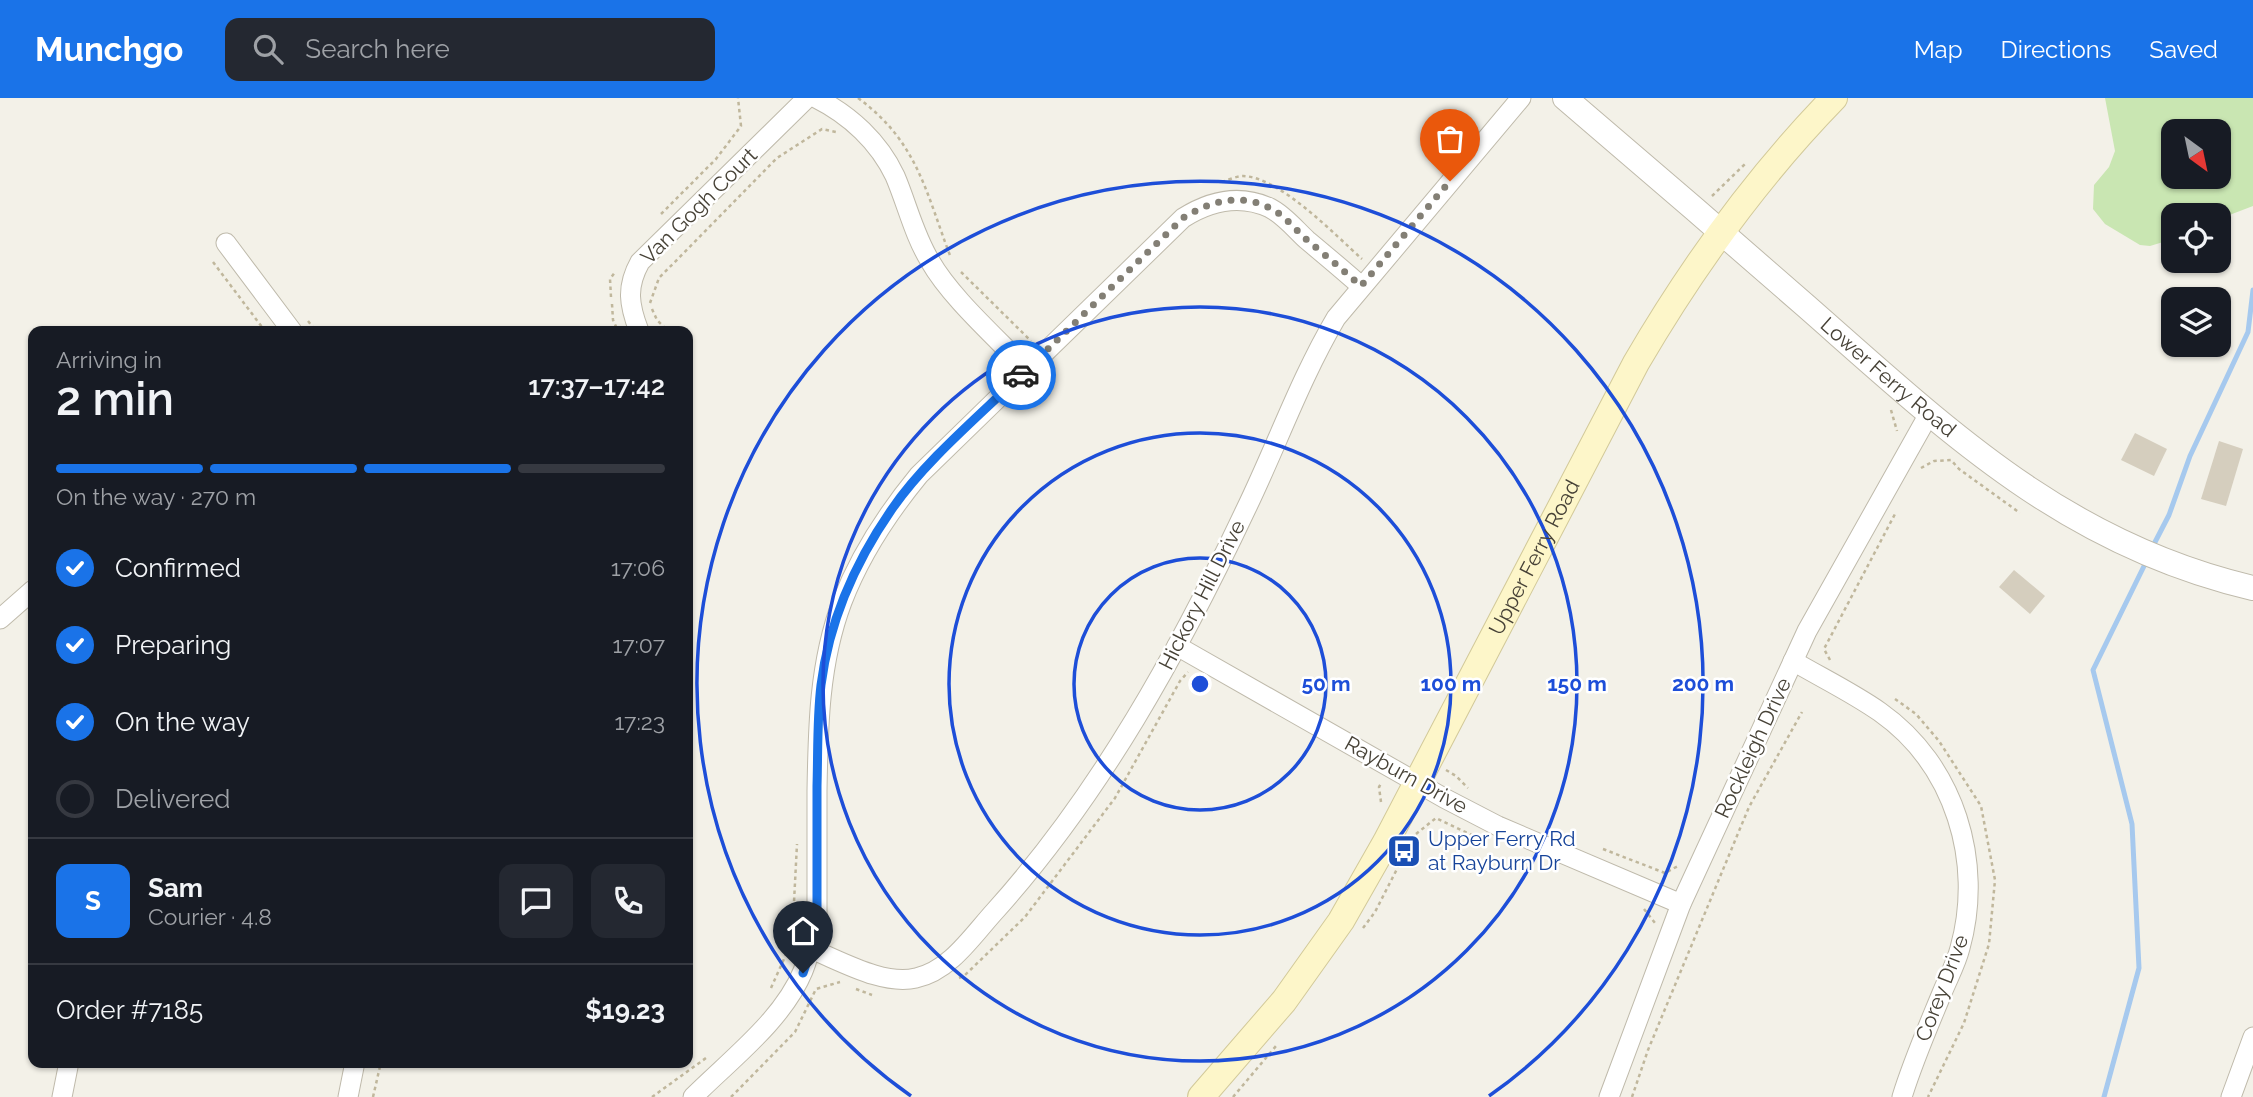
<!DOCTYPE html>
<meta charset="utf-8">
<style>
body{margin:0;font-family:Raleway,sans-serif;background:#242831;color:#f1f3f6;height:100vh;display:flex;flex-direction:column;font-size:26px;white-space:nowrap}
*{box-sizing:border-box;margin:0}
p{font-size:23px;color:#9ea1a6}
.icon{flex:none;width:38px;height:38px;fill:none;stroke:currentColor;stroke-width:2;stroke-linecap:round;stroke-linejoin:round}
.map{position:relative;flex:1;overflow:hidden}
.side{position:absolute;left:28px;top:228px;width:665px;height:742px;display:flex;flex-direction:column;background:#171b24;border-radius:14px;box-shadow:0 2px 5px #0004}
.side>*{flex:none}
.needle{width:46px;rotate:147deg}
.buttons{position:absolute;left:2161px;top:21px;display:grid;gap:14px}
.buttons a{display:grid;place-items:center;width:70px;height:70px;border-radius:14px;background:#171b24;box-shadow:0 2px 5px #0004;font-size:35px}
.pin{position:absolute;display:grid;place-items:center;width:60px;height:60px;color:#fff;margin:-72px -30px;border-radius:50% 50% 50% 0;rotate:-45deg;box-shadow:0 0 7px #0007}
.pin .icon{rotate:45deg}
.courier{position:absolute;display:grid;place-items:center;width:70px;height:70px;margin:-35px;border:5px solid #1a73e8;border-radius:50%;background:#fff;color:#222;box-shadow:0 2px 9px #0007}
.overview em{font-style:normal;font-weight:600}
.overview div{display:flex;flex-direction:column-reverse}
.overview{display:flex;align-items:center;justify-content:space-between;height:119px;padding:0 28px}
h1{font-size:46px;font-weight:600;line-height:52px}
.bar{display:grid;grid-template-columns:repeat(4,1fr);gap:10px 7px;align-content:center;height:84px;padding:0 28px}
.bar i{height:9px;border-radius:5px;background:#363941}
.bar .current{background:#1a73e8}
.bar p{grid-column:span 4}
.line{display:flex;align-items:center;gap:18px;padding:0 28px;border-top:2px solid #363941}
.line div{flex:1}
.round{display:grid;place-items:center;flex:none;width:74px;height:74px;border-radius:14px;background:#242831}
ol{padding:0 28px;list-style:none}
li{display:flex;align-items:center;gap:21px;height:77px}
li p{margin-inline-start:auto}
li .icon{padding:7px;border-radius:50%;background:#1a73e8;color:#fff;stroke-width:4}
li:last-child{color:#9ea1a6}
li i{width:38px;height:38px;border:4px solid #363941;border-radius:50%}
header{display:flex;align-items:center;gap:42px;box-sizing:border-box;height:98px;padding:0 35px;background:#1a73e8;color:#fff}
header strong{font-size:33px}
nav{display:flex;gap:38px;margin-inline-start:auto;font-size:24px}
.search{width:490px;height:63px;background:#242831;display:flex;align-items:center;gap:18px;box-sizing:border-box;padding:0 24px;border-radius:14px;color:#9ea1a6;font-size:26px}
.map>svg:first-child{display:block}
.green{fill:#c9e6b2;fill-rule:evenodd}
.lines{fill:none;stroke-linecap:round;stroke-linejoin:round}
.stream{stroke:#a6c9ee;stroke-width:5}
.building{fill:#d5cebe}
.minor-casing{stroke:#bfbaab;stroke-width:21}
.tertiary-casing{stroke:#bfbaab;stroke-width:26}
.secondary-casing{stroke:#d2c999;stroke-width:28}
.path{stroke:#c0b79c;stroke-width:2.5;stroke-dasharray:3.5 3.5;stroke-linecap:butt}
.minor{stroke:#fff;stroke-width:19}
.tertiary{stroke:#fff;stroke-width:24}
.secondary{stroke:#fdf6c9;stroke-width:26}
.done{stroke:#837f75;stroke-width:7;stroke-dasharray:0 12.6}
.route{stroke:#1a73e8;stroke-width:9}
.ring{fill:none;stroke:#1d4ed8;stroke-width:3.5}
.labels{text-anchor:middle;stroke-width:5;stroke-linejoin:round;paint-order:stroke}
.street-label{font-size:21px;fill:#474237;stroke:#fff}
.transit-label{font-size:21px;fill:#164399;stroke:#fff;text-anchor:start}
.centre{fill:#1d4ed8;stroke:#fff;stroke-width:3.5}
.ring-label{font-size:21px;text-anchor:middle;font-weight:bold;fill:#1d4ed8;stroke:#fff;stroke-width:5;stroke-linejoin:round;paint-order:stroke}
</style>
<header>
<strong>Munchgo</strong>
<div class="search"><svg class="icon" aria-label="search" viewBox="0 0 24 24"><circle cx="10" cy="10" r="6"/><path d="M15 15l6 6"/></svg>Search here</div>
<nav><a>Map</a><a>Directions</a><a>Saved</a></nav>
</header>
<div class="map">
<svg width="2253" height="999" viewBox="0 0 2253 999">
<rect width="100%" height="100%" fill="#f3f1e8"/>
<path class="green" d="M2105,0H2253V108L2219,121V117H2174L2173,141L2150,148L2140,147L2105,126L2093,111L2094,87L2109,69L2115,53ZM2174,33H2219V79H2174Z"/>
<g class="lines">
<g class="stream">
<polyline points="2153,448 2169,417 2190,358 2248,234 2253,192"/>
<polyline points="2104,999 2139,870 2132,726 2093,572 2148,460"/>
</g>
</g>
<g class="building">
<polygon points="2135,335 2167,351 2154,378 2121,362"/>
<polygon points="2219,343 2243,351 2226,408 2201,401"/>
<polygon points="2014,472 2045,498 2030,516 1999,489"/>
</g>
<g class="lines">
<g class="minor-casing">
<g id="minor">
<path d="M816,0C850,17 879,44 895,78C907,106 914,137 930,163C951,200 997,240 1027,272"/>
<polyline points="226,145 292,233"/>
<path d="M639,233C629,207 626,189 640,164L807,0"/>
<polyline points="0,521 33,492"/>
<polyline points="1177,548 1444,700 1498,728 1681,806"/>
<path d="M1793,563C1822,580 1853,595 1880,614C1955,667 1984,764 1960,850C1956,866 1948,880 1942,895C1928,929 1913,963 1902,999"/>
<path d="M811,851C841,863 884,888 916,880C950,873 973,837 995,813C1101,695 1179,553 1246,411C1277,347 1300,281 1336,220L1521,0"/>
<polyline points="62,999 69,964"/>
<polyline points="348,999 355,964"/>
<path d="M693,999C730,962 783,922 803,873C810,856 813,839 817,821C817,778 817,736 817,693C818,629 819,565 842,504C860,457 887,416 919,377L1183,120C1210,103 1240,96 1270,110C1284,117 1296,132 1307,142C1325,157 1343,172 1361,188"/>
<polyline points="1609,999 1681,806 1807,533 1929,316"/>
<polyline points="2231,999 2253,939"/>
</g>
</g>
<g class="tertiary-casing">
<g id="tertiary">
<path id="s1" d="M1565,0C1646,69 1726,138 1806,208C1946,331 2064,446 2253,490"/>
</g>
</g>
<g class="secondary-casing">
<g id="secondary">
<path id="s2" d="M1201,999L1284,903L1341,823L1386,744L1636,265C1692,169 1756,80 1834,0"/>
</g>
</g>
<g class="path">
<path d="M858,0C918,44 926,95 951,160"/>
<path d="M1222,84C1228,82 1237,78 1243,78C1280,79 1335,137 1362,161"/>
<polyline points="1712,98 1745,66"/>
<polyline points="661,116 716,61 741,28 738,0"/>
<polyline points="213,164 265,233"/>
<polyline points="961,174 1031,243"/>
<polyline points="611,199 610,181 616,173"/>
<polyline points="650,205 659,180 777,60 822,31 836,34"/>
<polyline points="612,206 613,222 618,233"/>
<polyline points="652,211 657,222 668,233"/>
<polyline points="308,223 316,233"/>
<polyline points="1891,312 1897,333"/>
<polyline points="1921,370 1934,363 1951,362 1959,371 2020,415"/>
<polyline points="1830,562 1824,551 1895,416"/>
<polyline points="1895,601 1916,616 1939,643 1981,708 1995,782 1989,846 1964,925 1928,999"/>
<polyline points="1446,672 1456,678 1468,690"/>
<polyline points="1381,704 1379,689 1382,684"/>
<polyline points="1416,736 1436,720 1474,738"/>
<polyline points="1603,751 1665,775"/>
<polyline points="1665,779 1665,775 1678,768"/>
<polyline points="1644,811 1655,825"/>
<polyline points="1363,830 1375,814 1398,769"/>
<polyline points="959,880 964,878 1025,819 1115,700 1180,583 1188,574"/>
<polyline points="771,890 788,852 794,804 797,746"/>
<polyline points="856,891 872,897"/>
<polyline points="373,999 381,964"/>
<polyline points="652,999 706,960"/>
<polyline points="731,999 795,934 816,891 840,884"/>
<polyline points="1233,999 1276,948"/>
<polyline points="1632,999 1648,952 1749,709 1802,614"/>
</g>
<use href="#minor" class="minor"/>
<use href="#tertiary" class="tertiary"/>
<use href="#secondary" class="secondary"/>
</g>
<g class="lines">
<path class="done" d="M1021,277L1183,120C1210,103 1240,95 1270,110C1284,117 1296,132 1307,142C1325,157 1343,172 1361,188L1450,83"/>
<path class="route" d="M803,875L811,851L817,821C817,776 817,732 817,688C818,654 817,620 821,587C829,524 856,463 892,411C925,363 979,318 1021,277"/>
</g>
<g class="ring">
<circle cx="1200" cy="586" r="126"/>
<circle cx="1200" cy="586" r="251"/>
<circle cx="1200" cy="586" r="377"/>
<path d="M911 998A503 503 0 1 1 1489 998"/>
</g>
<defs>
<g id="bus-square" transform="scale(1.75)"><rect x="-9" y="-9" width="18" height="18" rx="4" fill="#1a4fb4" stroke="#fff"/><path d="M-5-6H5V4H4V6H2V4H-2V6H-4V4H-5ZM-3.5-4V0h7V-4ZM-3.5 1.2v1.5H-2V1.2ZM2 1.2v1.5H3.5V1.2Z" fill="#fff"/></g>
</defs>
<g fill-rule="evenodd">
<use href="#bus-square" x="1404" y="753"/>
</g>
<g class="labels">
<g class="street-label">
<text transform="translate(699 108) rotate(-45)" y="7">Van Gogh Court</text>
<text dy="7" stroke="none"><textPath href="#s1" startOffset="427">Lower Ferry Road</textPath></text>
<text dy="7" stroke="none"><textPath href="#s2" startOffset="637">Upper Ferry Road</textPath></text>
<text transform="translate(1202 497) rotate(-63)" y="7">Hickory Hill Drive</text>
<text transform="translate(1753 650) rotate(-65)" y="7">Rockleigh Drive</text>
<text transform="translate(1406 677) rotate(29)" y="7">Rayburn Drive</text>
<text transform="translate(1942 890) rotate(-69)" y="7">Corey Drive</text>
</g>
<g class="transit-label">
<text x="1428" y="748">Upper Ferry Rd<tspan x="1428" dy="24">at Rayburn Dr</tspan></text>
</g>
</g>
<circle cx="1200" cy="586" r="10" class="centre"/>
<g class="ring-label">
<text x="1326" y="593">50 m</text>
<text x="1451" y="593">100 m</text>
<text x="1577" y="593">150 m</text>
<text x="1703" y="593">200 m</text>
</g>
</svg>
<div class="buttons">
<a><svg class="needle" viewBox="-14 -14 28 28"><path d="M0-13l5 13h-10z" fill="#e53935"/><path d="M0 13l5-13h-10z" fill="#9ea1a6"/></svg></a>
<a><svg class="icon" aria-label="locate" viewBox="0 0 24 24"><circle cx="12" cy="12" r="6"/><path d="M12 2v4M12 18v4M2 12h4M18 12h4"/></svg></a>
<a><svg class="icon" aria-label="layers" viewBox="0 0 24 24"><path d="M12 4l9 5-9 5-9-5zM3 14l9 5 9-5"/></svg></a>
</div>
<div class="pin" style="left:1450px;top:83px;background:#ea580c"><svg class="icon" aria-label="bag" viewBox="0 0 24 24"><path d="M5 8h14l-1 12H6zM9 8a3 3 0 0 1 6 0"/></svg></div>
<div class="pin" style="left:803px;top:875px;background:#1f2937"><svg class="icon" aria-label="home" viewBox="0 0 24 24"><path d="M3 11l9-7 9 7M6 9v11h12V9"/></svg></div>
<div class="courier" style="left:1021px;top:277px"><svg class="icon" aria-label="car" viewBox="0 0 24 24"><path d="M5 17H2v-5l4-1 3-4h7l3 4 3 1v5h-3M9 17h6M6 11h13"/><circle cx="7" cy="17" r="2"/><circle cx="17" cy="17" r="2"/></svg></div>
<section class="side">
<div class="overview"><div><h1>2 min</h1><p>Arriving in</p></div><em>17:37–17:42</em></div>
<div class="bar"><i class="current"></i><i class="current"></i><i class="current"></i><i></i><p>On the way · 270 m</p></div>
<ol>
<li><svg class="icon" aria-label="check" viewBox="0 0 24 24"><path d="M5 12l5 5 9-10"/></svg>Confirmed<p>17:06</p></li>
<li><svg class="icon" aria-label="check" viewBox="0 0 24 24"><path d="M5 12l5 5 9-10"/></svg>Preparing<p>17:07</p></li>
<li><svg class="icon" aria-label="check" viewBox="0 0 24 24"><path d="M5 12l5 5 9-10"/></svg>On the way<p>17:23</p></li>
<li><i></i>Delivered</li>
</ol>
<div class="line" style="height:126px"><b class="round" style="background:#1a73e8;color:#fff">S</b><div><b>Sam</b><p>Courier · 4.8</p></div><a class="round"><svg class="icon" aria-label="chat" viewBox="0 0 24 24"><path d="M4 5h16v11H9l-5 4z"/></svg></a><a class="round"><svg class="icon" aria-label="phone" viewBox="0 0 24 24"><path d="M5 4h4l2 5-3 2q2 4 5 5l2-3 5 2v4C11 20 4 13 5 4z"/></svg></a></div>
<div class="line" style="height:91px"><div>Order #7185</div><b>$19.23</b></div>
</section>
</div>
